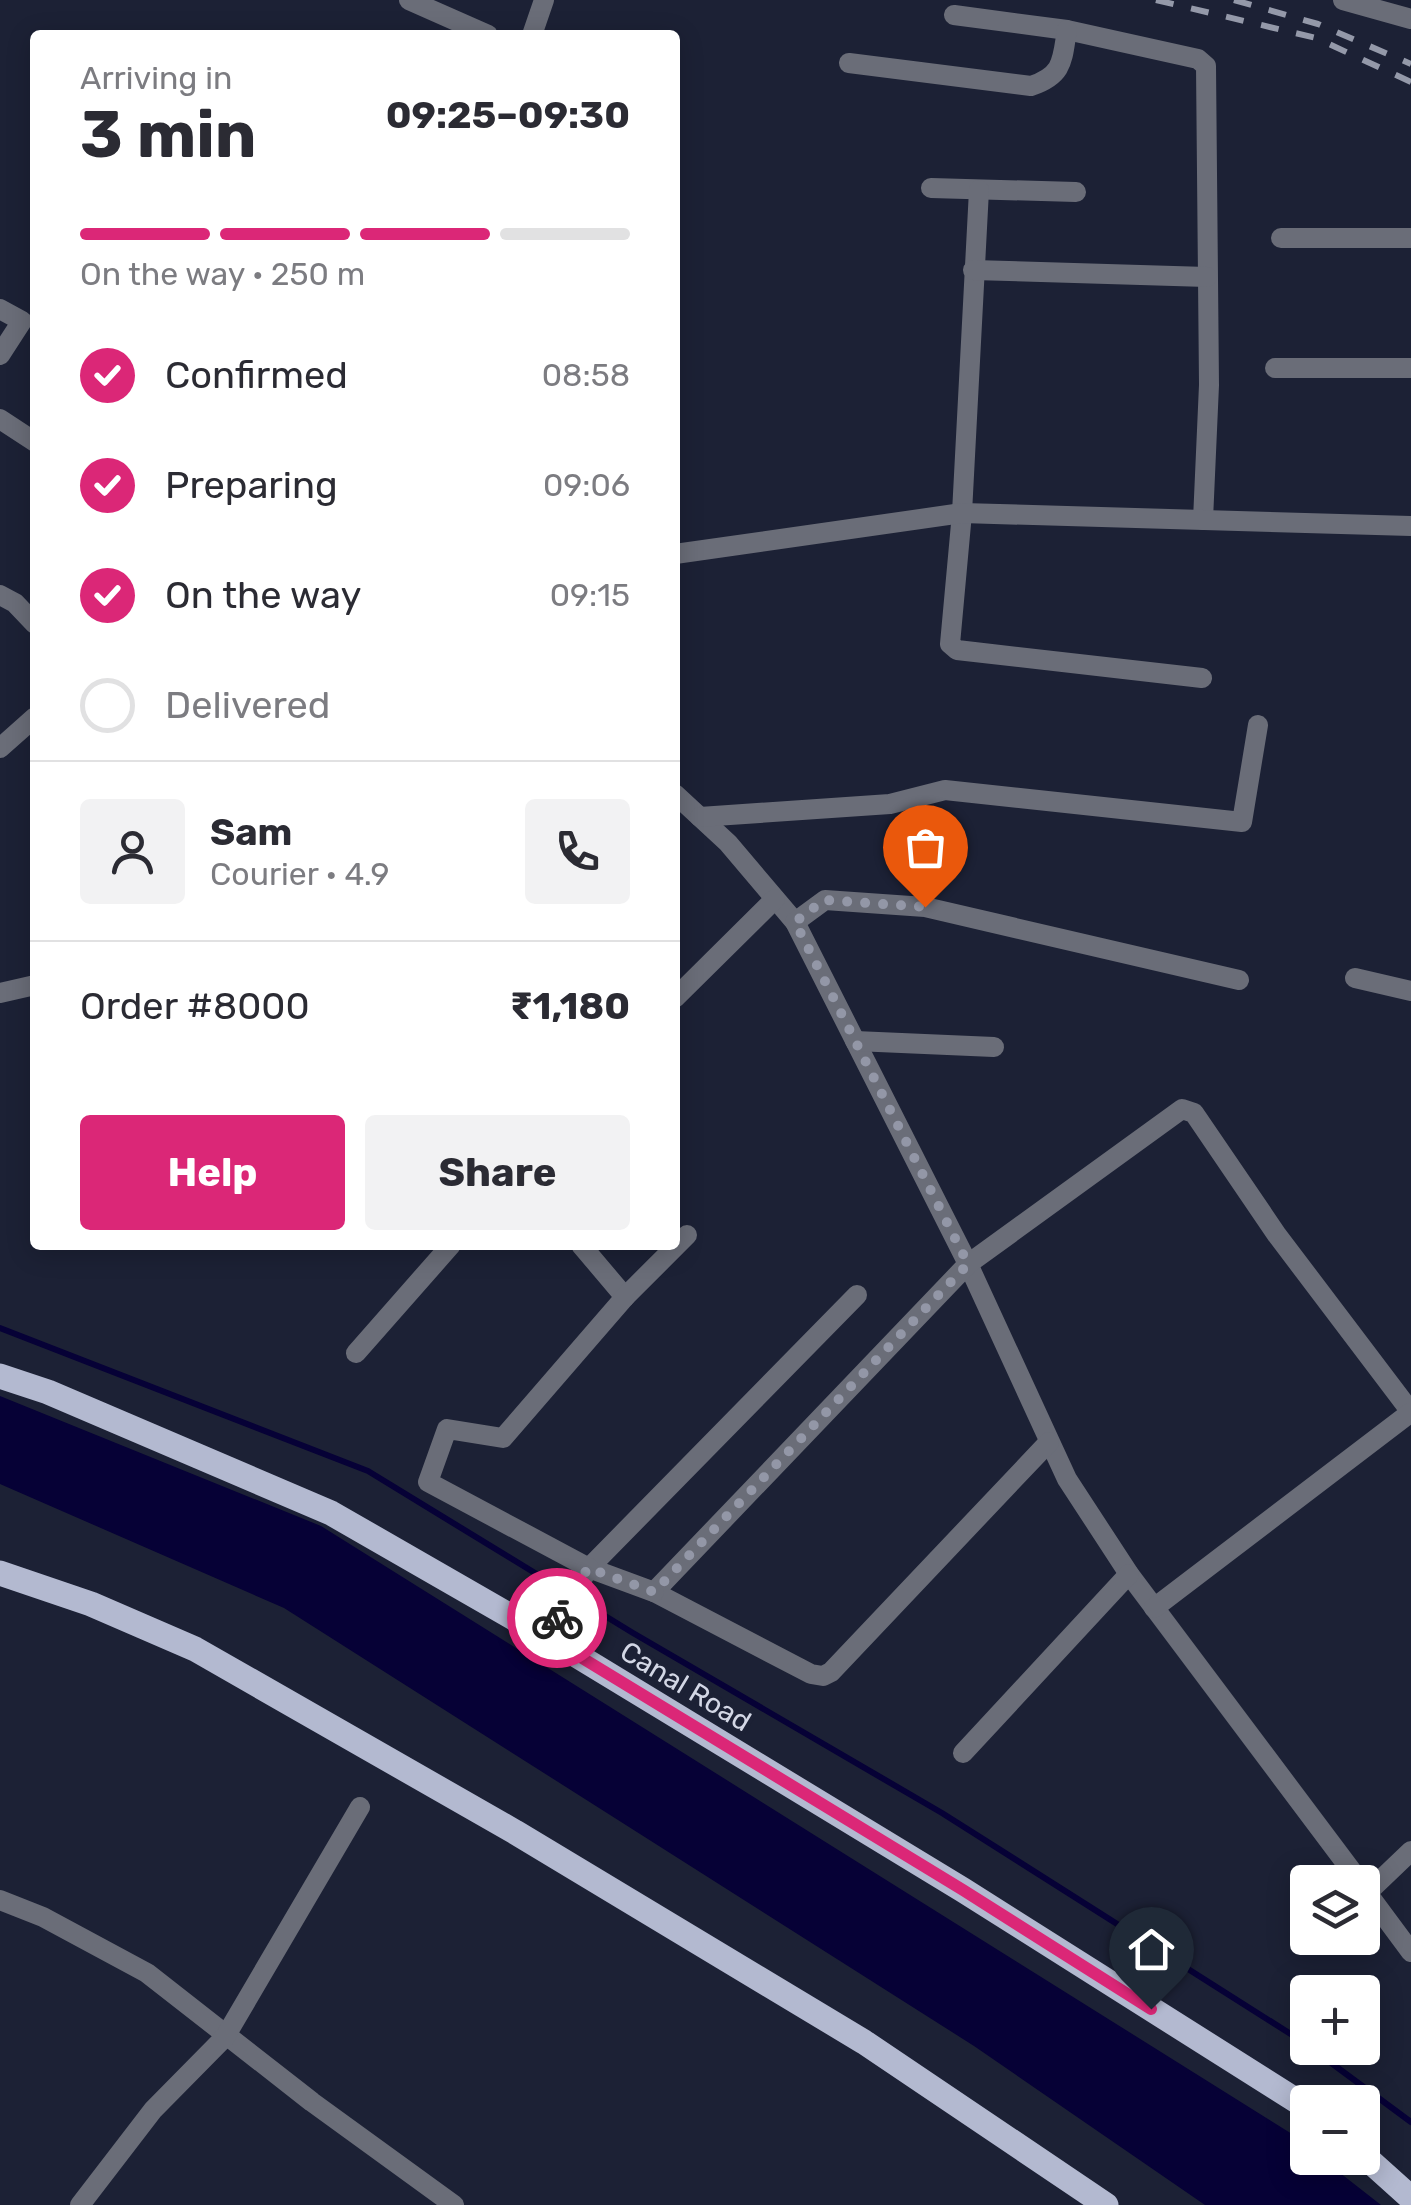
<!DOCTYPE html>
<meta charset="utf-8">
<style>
body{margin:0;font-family:Rubik,sans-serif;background:#f2f2f3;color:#2b2b33;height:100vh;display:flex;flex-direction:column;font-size:38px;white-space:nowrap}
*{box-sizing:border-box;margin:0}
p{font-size:32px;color:#7c7c81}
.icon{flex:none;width:55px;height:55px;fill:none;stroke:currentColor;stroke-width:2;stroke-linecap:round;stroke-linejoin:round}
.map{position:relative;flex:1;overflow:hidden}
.sheet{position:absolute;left:30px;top:30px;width:650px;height:1220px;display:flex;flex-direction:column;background:#fff;border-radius:10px;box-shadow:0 5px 25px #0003}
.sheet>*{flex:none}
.controls{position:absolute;left:1290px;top:1865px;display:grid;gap:20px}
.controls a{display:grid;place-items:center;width:90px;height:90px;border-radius:10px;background:#fff;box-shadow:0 5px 25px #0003;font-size:50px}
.pin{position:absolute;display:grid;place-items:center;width:85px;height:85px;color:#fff;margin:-102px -42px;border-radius:50% 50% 50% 0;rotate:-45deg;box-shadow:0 0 10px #0007}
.pin .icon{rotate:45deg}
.courier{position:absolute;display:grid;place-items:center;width:100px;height:100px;margin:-50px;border:8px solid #db2777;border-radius:50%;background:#fff;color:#222;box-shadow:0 2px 12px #0007}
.headline em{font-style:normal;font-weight:700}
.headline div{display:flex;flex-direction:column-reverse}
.headline{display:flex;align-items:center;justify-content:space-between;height:170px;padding:0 50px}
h1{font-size:65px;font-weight:700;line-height:75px}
.bar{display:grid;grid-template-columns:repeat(4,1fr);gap:15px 10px;align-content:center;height:120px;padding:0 50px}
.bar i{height:12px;border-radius:8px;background:#e1e1e2}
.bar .selected{background:#db2777}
.bar p{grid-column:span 4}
.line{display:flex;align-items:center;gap:25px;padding:0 50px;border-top:2px solid #e1e1e2}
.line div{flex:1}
.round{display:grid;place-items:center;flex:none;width:105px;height:105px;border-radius:10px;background:#f2f2f3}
ol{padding:0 50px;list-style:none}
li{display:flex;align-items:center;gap:30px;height:110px}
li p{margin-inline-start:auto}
li .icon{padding:10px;border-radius:50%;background:#db2777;color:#fff;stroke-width:4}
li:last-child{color:#7c7c81}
li i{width:55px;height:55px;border:5px solid #e1e1e2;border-radius:50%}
.primary-button{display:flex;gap:20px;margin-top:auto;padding:20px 50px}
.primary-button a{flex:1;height:115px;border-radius:10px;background:#db2777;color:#fff;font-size:40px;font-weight:700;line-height:115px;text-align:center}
.primary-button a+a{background:#f2f2f3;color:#2b2b33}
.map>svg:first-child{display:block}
.water{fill:#060136}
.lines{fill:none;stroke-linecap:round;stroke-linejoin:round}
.stream{stroke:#060136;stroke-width:6}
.minor{stroke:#6a6d78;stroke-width:20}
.major{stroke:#b3b9d0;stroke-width:25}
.rail{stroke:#9499a9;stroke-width:6;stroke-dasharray:18 18;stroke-linecap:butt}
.done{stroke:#9397a7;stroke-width:10;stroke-dasharray:0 18}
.route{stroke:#db2777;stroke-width:12}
.labels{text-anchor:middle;stroke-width:8;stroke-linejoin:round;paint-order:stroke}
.street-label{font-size:28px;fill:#d3d7e5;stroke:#1c2135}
</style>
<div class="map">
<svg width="1411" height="2205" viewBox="0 0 1411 2205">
<rect width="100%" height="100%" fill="#1c2135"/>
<polygon class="water" points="0,1396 321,1526 1292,2134 1307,2147 1308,2158 1321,2158 1381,2205 1205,2205 974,2046 284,1608 0,1484"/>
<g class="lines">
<g class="stream">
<polyline points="0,1328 368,1471 633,1633 942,1813 1308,2045"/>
<polyline points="1311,2048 1411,2122"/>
</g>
<g class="minor">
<polyline points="409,0 488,35"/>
<polyline points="1343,0 1411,19"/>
<polyline points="954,15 1067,30 1198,59 1206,66 1209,385 1203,520"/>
<polyline points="532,35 544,0"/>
<path d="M849,63L1031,86C1064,75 1062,60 1067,30"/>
<polyline points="931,188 1076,192"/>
<polyline points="979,190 962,513 950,644 957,650 1202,678"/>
<polyline points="1281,238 1411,238"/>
<polyline points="973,270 1207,277"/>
<polyline points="0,309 22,321 0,355"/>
<polyline points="1275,368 1411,368"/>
<polyline points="0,419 35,442"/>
<polyline points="675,554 962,513 1411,526"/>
<polyline points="0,595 15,603 35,624"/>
<polyline points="0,748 35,717"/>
<polyline points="675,794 728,843 795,922 968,1264 1067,1479 1129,1574 1360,1882"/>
<polyline points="700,817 890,804 945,790 1242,822 1258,725"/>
<polyline points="795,922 825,900 925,907 1239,980"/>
<polyline points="1355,978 1411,991"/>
<polyline points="0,993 35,985"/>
<polyline points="675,998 775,899"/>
<polyline points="855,1041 994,1047"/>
<polyline points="581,1245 625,1297"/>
<polyline points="356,1353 451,1245"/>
<polyline points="1049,1442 831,1672 823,1676 811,1674 654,1592 968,1264 1182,1109 1194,1113 1277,1235 1411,1412"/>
<polyline points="654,1592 589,1568 857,1295"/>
<polyline points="1154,1608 1410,1413"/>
<polyline points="545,1636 589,1568 428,1482 447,1429 503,1438 625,1297 687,1235"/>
<polyline points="963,1753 1129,1574"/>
<polyline points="1362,1886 1411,1952"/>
<polyline points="1367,1893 1411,1851"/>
<polyline points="0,1900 43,1917 147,1973 312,2102 454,2205"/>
<polyline points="80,2205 153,2110 225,2037 360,1807"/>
</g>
<g class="major">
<polyline points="0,1376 48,1392 331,1513 545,1636 963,1890 1308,2108"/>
<polyline points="0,1573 91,1604 195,1649 515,1832 864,2042 1106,2205"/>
<polyline points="1362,2154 1411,2198"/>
</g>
<g class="rail">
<polyline points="1156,0 1316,38 1411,82"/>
<polyline points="1234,0 1318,24 1411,64"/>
</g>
</g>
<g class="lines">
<polyline class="done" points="557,1618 588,1568 654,1592 968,1264 795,922 824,900 925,907"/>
<polyline class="route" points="557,1618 546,1636 963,1890 1151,2009"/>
</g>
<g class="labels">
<g class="street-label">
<text transform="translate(686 1686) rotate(31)" y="10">Canal Road</text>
</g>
</g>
</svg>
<div class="controls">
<a><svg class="icon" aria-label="layers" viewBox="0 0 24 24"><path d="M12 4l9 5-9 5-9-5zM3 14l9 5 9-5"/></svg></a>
<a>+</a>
<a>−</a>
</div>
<div class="pin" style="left:925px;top:907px;background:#ea580c"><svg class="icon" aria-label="bag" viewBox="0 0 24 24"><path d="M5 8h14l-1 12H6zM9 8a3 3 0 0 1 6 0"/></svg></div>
<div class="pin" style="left:1151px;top:2009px;background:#1f2937"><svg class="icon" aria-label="home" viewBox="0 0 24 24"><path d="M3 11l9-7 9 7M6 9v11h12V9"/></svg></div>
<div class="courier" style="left:557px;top:1618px"><svg class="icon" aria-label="bike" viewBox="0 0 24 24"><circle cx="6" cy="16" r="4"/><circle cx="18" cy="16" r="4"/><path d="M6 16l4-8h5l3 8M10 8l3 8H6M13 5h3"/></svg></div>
<section class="sheet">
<div class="headline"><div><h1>3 min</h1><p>Arriving in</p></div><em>09:25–09:30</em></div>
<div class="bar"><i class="selected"></i><i class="selected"></i><i class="selected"></i><i></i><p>On the way · 250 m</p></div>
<ol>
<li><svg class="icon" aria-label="check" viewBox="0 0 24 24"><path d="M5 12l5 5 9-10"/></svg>Confirmed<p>08:58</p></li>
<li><svg class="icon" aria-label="check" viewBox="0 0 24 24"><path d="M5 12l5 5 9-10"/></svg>Preparing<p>09:06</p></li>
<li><svg class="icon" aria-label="check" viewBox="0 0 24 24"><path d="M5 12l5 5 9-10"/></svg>On the way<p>09:15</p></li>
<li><i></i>Delivered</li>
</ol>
<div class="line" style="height:180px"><a class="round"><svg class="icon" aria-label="person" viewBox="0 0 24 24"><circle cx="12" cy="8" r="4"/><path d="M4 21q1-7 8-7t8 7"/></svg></a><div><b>Sam</b><p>Courier · 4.9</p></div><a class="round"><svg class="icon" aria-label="phone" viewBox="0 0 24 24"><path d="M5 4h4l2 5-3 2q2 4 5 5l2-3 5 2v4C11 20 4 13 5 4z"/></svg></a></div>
<div class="line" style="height:130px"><div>Order #8000</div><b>₹1,180</b></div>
<div class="primary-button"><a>Help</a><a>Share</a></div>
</section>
</div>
